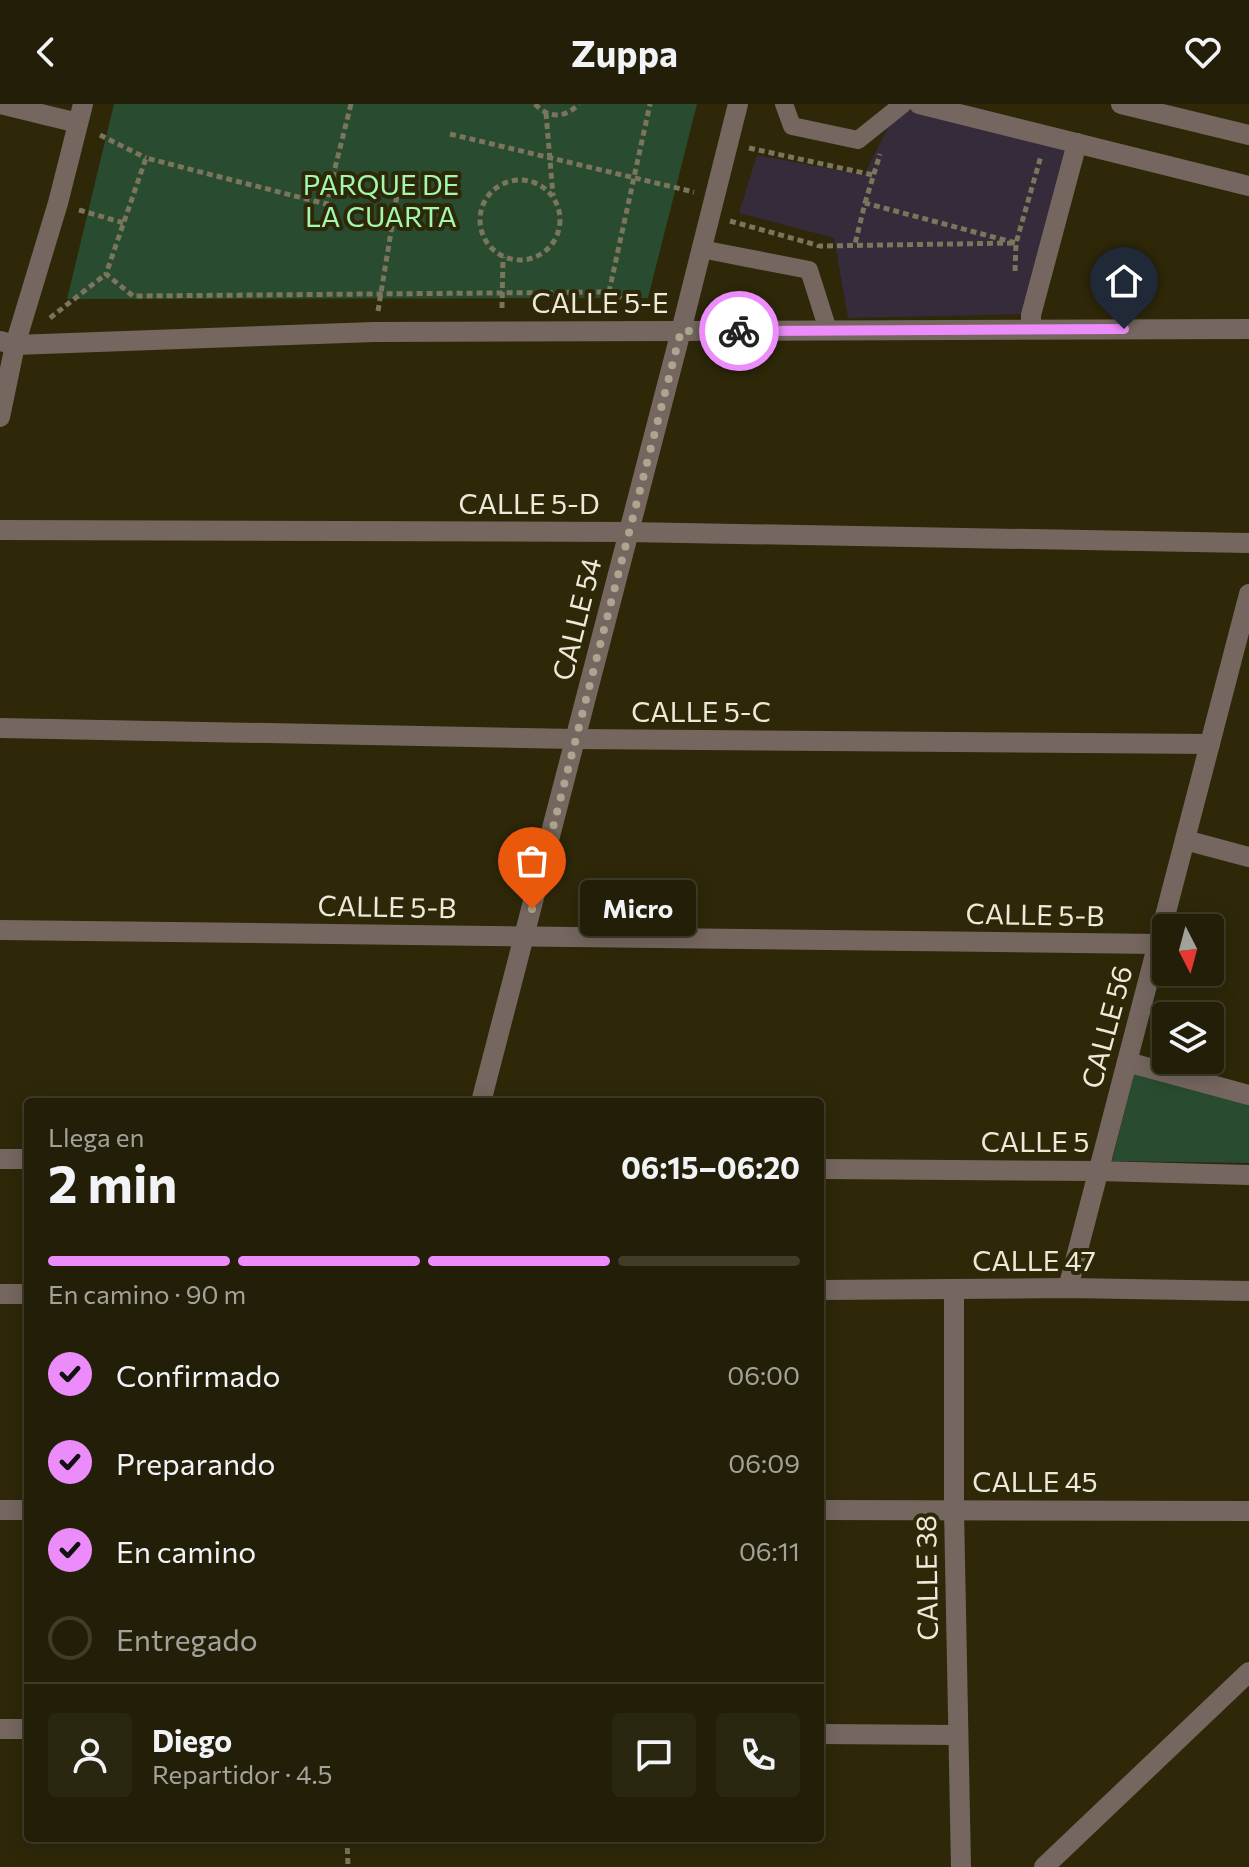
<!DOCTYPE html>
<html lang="es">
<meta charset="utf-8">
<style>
body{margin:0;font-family:Commissioner,sans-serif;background:#2a2711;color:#f1f3f6;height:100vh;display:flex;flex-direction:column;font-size:30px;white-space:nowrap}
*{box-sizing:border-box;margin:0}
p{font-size:26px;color:#a2a29b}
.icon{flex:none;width:44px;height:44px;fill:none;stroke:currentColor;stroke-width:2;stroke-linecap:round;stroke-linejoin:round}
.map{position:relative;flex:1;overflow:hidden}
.details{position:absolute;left:24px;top:994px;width:800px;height:744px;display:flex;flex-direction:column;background:#221e07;border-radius:8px;box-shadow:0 4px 20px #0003,0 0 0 2px #3f3c28}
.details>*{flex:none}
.needle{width:52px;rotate:174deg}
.fabs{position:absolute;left:1152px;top:810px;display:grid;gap:16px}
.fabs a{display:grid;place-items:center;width:72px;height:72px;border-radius:8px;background:#221e07;box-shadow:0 4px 20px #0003,0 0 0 2px #3f3c28;font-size:40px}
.pin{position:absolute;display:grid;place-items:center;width:68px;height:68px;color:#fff;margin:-82px -34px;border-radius:50% 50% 50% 0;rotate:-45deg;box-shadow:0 0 8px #0007}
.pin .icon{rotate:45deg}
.courier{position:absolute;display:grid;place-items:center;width:80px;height:80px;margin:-40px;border:6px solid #ec8cfb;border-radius:50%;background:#fff;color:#222;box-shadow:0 2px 10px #0007}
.bubble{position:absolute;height:56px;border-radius:8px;background:#221e07;box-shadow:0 4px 20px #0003,0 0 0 2px #3f3c28;font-size:26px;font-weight:700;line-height:56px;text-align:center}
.head em{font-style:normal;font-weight:700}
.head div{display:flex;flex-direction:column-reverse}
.head{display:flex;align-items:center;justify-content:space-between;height:136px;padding:0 24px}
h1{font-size:52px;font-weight:700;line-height:60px}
.bar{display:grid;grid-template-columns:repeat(4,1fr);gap:12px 8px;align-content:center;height:96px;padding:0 24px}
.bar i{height:10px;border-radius:6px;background:#3f3c28}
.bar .active{background:#ec8cfb}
.bar p{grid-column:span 4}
.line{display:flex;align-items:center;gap:20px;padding:0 24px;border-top:2px solid #3f3c28}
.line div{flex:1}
.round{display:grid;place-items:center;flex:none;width:84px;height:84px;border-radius:8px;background:#2a2711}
ol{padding:0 24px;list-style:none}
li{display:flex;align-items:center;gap:24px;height:88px}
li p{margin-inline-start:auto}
li .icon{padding:8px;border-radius:50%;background:#ec8cfb;color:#111;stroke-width:4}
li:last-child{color:#a2a29b}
li i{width:44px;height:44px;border:4px solid #3f3c28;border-radius:50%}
header{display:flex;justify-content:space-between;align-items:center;height:104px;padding:0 24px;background:#221e07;font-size:36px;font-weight:700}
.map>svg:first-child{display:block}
.commercial{fill:#352b3a}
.green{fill:#294b2f}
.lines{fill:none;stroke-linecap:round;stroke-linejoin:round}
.path{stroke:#7a755c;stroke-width:5;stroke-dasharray:6 4;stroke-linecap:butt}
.service{stroke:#75675f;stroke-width:18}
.minor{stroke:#75675f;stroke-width:20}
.tertiary{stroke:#75675f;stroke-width:20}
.done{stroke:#aaa690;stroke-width:8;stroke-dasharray:0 14.4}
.route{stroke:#ec8cfb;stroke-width:10}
.labels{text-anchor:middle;stroke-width:8;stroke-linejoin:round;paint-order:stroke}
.park-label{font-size:28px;fill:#a1f8af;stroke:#2e2809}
.street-label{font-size:28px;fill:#edead9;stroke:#2e2809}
</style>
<header><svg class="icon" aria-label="back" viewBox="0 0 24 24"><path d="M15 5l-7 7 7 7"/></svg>Zuppa<svg class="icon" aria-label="heart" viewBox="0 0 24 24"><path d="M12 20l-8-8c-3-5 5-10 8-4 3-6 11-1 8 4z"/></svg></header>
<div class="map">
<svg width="1249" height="1763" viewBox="0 0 1249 1763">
<rect width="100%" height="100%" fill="#2e2809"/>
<polygon class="commercial" points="898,4 1067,38 1028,210 848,214 834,134 739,109 757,51 864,71"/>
<g class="green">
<polygon points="114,0 697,0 648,194 67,195"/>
<polygon points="1134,969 1249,1001 1249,1059 1112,1057"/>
</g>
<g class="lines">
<g class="path">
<polyline points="351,0 326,100 146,54 106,170 133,192 609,188 635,202"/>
<path d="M535,0C549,15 565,14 579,0"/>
<polyline points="546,9 553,92"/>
<polyline points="450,30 694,88"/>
<polyline points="100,31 146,54"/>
<polyline points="749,44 873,71"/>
<circle cx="520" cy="116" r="40"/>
<polyline points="865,99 880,50"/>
<polyline points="79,106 124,119"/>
<polyline points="730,117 813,140"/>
<polyline points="819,144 819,142 1016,139 865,99 855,140"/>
<polyline points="1015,167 1016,139 1041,52"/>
<polyline points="609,188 650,0"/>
<polyline points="502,204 503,153"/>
<polyline points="378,207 399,79"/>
<polyline points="50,214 106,170"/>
<polyline points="347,1734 348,1763"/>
</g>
<g class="service">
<polyline points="784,0 792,22 858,36 903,0"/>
<polyline points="701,145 809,166 828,226"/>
</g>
<g class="minor">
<polyline points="0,0 78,19"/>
<polyline points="1031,225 1031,211 1077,39"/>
<polyline points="0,237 15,241 374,228 1249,225"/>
<polyline points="0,313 15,241 58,99 83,0"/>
<polyline points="0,426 628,428 1249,439"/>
<polyline points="0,624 575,635 1210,640"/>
<polyline points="1185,736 1249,753"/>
<polyline points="0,826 1158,840"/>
<polyline points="1127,958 1249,991"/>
<polyline points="481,998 681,227 738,0"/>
<polyline points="0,1055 28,1055"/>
<polyline points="820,1065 1098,1067 1249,1071"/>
<polyline points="1068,1184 1249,490"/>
<polyline points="954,1185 954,1406 961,1763"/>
<polyline points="820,1186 1068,1184 1249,1187"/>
<polyline points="0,1190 28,1190"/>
<polyline points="0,1406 28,1406"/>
<polyline points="820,1406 1249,1407"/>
<polyline points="0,1625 28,1625"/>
<polyline points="820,1630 958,1631"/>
</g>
<g class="tertiary">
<polyline points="919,0 1249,82"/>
<polyline points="1121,0 1249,31"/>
<polyline points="1044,1763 1249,1568"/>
</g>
</g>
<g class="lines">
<polyline class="done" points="532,805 681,227 739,227"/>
<polyline class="route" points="739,227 1124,225"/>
</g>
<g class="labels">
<g class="park-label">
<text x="381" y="91">PARQUE DE<tspan x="381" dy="32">LA CUARTA</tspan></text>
</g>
<g class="street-label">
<text x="600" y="209">CALLE 5-E</text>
<text x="529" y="410">CALLE 5-D</text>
<text transform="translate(577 515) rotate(-76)" y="10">CALLE 54</text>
<text x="701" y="618">CALLE 5-C</text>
<text transform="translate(387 803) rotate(1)" y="10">CALLE 5-B</text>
<text transform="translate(1035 811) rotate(1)" y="10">CALLE 5-B</text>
<text transform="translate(1107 923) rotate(-75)" y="10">CALLE 56</text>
<text x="1035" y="1048">CALLE 5</text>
<text x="1034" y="1167">CALLE 47</text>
<text x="1035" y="1388">CALLE 45</text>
<text transform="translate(927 1474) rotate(-91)" y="10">CALLE 38</text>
</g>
</g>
</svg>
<div class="fabs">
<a><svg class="needle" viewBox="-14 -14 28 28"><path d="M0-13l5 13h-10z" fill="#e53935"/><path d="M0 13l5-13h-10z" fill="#a2a29b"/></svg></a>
<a><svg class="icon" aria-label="layers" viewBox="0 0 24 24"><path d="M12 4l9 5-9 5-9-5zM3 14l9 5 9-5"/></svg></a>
</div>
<div class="pin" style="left:532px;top:805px;background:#ea580c"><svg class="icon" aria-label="bag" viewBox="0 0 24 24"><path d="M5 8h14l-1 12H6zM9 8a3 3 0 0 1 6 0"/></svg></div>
<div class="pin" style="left:1124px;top:225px;background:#1f2937"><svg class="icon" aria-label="home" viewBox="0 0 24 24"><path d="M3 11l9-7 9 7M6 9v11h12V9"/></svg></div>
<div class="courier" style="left:739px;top:227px"><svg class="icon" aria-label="bike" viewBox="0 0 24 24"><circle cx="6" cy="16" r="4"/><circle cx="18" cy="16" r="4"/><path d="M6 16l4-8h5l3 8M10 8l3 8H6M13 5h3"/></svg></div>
<div class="bubble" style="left:580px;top:776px;width:116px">Micro</div>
<section class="details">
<div class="head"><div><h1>2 min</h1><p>Llega en</p></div><em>06:15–06:20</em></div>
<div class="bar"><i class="active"></i><i class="active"></i><i class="active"></i><i></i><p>En camino · 90 m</p></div>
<ol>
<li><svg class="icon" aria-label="check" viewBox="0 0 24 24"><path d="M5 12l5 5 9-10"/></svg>Confirmado<p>06:00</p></li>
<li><svg class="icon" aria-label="check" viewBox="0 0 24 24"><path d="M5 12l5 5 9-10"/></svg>Preparando<p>06:09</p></li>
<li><svg class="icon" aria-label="check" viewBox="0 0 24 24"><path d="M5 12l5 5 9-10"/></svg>En camino<p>06:11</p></li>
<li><i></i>Entregado</li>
</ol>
<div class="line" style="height:144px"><a class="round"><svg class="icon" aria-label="person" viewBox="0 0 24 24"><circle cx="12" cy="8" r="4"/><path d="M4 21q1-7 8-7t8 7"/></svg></a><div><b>Diego</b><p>Repartidor · 4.5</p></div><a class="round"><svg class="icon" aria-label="chat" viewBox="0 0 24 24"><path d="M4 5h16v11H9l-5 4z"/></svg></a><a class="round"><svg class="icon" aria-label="phone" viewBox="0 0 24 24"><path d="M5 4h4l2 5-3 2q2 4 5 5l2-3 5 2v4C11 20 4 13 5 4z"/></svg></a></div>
</section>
</div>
